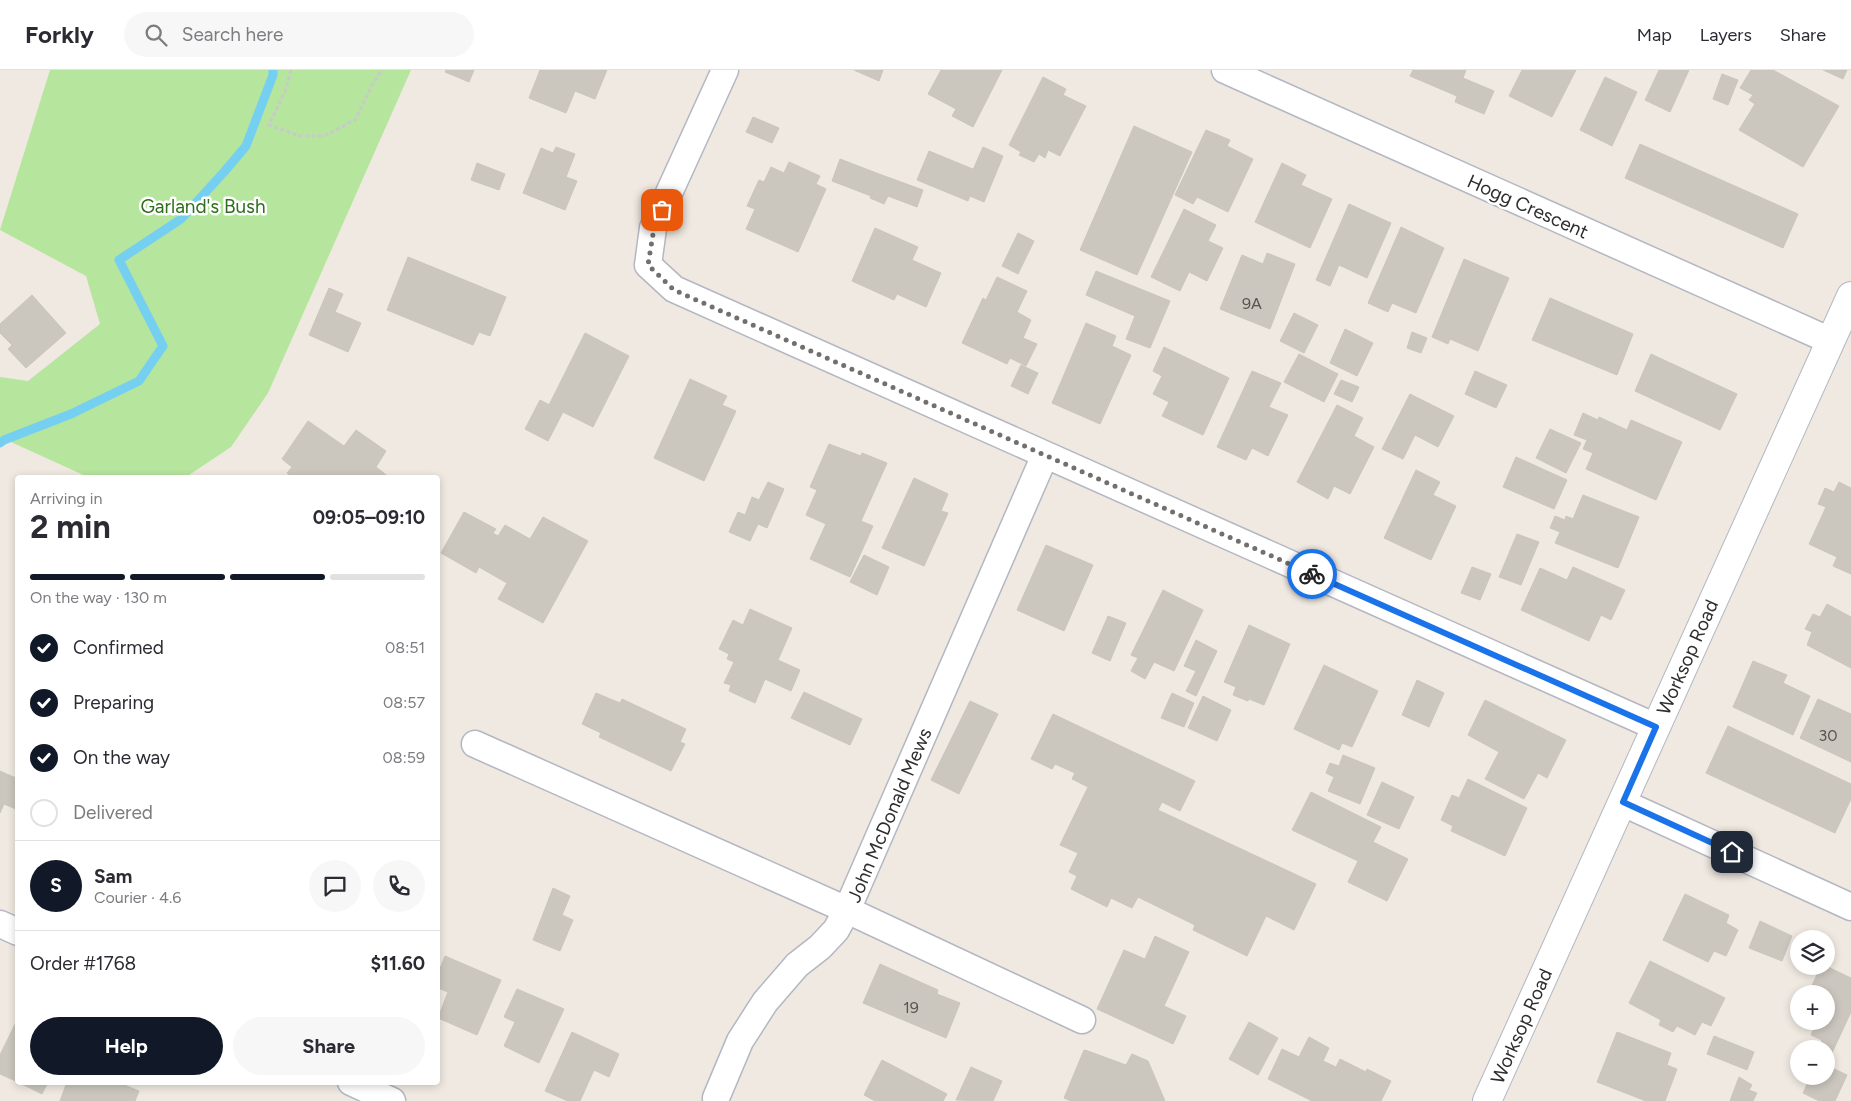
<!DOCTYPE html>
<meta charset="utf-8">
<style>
body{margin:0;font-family:Figtree,sans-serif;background:#f7f7f7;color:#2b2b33;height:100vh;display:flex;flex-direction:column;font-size:19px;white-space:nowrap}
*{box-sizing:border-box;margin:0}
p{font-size:16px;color:#7c7c81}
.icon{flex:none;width:28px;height:28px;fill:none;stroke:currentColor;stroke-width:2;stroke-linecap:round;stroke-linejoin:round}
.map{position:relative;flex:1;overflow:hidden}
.panel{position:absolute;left:15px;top:405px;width:425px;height:610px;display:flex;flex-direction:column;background:#fff;border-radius:5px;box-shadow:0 2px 8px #0003}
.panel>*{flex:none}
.controls{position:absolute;left:1790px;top:860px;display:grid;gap:10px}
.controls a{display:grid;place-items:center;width:45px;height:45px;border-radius:50%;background:#fff;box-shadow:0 2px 8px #0003;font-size:25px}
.pin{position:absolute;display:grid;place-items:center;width:42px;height:42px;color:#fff;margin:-21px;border-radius:10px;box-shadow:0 2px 8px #0006}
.courier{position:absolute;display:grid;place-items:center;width:50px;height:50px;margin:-25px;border:4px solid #1a73e8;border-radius:50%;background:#fff;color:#222;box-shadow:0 1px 6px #0007}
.overview em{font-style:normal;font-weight:700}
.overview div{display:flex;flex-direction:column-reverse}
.overview{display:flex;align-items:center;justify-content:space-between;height:85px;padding:0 15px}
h1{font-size:32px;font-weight:700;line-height:38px}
.bar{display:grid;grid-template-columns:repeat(4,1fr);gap:8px 5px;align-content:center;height:60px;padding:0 15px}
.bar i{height:6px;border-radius:4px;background:#e1e1e2}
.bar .active{background:#111827}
.bar p{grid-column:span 4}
.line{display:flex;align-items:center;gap:12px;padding:0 15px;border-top:1px solid #e1e1e2}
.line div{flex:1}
.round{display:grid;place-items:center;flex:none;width:52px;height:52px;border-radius:26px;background:#f7f7f7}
ol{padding:0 15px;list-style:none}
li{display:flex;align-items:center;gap:15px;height:55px}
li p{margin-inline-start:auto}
li .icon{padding:5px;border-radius:50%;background:#111827;color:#fff;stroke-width:4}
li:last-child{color:#7c7c81}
li i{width:28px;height:28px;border:2px solid #e1e1e2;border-radius:50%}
.primary-button{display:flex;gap:10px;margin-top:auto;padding:10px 15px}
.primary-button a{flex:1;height:58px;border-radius:30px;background:#111827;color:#fff;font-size:20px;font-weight:700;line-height:58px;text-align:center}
.primary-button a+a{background:#f7f7f7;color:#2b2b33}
header{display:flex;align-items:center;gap:30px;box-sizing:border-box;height:70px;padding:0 25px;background:#fff;border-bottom:1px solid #e1e1e2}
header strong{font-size:24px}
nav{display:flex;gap:28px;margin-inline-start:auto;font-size:18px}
.search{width:350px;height:45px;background:#f7f7f7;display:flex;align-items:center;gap:12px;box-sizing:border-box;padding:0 18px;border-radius:28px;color:#7c7c81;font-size:19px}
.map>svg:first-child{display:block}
.green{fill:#b6e59e}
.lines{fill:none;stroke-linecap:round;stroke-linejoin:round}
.stream{stroke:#75cff0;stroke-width:9}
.building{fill:#cbc7bf;stroke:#cbc5ba}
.minor-casing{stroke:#b4b7c1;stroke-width:29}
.tertiary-casing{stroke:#b4b7c1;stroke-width:30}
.path{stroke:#c9c9c9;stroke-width:3;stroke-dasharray:4 2.5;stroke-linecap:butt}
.minor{stroke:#fff;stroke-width:26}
.tertiary{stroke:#fff;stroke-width:28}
.done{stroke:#726f6d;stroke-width:5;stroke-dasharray:0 9}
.route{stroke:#1a73e8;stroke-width:6}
.labels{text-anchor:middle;stroke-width:5;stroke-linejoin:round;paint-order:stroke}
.number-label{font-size:16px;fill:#555452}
.park-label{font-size:19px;fill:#2c6e1b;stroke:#fff}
.street-label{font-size:19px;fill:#2e2e2e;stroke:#fff}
</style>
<header>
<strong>Forkly</strong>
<div class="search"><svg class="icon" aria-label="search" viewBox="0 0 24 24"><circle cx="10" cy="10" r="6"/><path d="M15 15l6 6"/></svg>Search here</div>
<nav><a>Map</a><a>Layers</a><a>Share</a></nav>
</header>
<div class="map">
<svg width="1851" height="1031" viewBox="0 0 1851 1031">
<rect width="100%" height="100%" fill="#efe9e1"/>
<polygon class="green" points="50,0 411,0 268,323 231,377 186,407 90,408 0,367 0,307 28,311 100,254 86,206 0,160"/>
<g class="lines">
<polyline class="stream" points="0,373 4,370 71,344 139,311 163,276 119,190 181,149 224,102 246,76 273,5 273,0"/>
</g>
<g class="building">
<polygon points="446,0 474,0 469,12 445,2"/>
<polygon points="540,0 607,0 595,29 575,21 566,43 529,28"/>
<polygon points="854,0 883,0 879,11"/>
<polygon points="941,0 1002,0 973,57 952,46 956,39 928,24"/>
<polygon points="1413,0 1466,0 1463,8 1494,21 1484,44 1455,32 1457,26 1410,6"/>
<polygon points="1522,0 1576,0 1552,47 1509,26"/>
<polygon points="1659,0 1689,0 1670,42 1645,30"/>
<polygon points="1751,0 1773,0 1839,36 1803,97 1739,60 1755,34 1749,30 1753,25 1740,18"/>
<polygon points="1823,0 1847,0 1843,9"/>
<polygon points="1722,4 1738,10 1728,35 1713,29"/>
<polygon points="1043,7 1066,19 1063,25 1086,36 1060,86 1048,80 1045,88 1039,84 1034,92 1019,85 1021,82 1009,75"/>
<polygon points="1605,7 1637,22 1612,76 1580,60"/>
<polygon points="753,47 779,58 772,73 746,62"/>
<polygon points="1134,56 1192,82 1137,205 1080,180"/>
<polygon points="1206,60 1230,70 1227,76 1253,89 1228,142 1197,127 1193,134 1175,125"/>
<polygon points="1640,74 1798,144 1783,178 1625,108"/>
<polygon points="556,77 575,84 566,107 577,111 565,140 523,123 541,78 553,83"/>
<polygon points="983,77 1003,86 994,108 973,100"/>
<polygon points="929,81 980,102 968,131 917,110"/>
<polygon points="840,89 879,104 871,126 832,111"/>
<polygon points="789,92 820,106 816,114 826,119 798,182 746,159 755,139 747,136 759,110 764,112 771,97 784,103"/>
<polygon points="477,93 505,104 499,120 471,110"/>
<polygon points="1282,93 1306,105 1301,115 1332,129 1310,178 1255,152"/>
<polygon points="980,102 994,108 984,132 970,126"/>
<polygon points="879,104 923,120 917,137 888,126 884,134 870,128"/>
<polygon points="1349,134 1391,153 1367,208 1339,195 1330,216 1316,210"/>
<polygon points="1184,139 1216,155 1208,171 1223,178 1207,211 1189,202 1180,221 1151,207"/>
<polygon points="1401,157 1444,178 1416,243 1392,233 1388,242 1368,233"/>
<polygon points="875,158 918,177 912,190 941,203 926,237 897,224 894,230 852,211"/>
<polygon points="1018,163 1034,171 1018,204 1002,196"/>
<polygon points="1267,183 1295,194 1270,259 1220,239 1242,185 1263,194"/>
<polygon points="408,187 506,227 490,266 479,262 473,275 387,240"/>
<polygon points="1464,189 1509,208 1478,281 1450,269 1448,274 1432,267"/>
<polygon points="1096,201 1170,231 1150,278 1126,269 1135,246 1086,225"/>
<polygon points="997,207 1027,221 1017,242 1031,250 1023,268 1037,274 1026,296 1010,288 1007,294 962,273 983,228 986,230"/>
<polygon points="329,218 343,224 335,242 361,253 348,282 309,265"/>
<polygon points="32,225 66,263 26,298 8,279 12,275 0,263 0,254"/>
<polygon points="1550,228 1633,264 1617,305 1532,270"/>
<polygon points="1294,243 1318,255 1304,283 1280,271"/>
<polygon points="1086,253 1116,266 1112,276 1131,285 1100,354 1052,333"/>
<polygon points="1345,259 1373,273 1357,306 1330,293"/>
<polygon points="1412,262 1427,268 1421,283 1407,278"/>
<polygon points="585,263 629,286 593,357 549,335"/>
<polygon points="1164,277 1229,308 1203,365 1162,346 1169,332 1153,324 1162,306 1153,301"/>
<polygon points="1299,284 1338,304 1324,332 1284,312"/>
<polygon points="1651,284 1737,324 1720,360 1635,321"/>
<polygon points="1021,295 1038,303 1028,324 1011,316"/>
<polygon points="1252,301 1281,313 1269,337 1288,345 1268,386 1252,378 1246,390 1217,377"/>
<polygon points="1475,301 1507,315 1496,338 1465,324"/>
<polygon points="690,309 727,326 722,335 736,341 704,411 654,388"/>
<polygon points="1341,310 1359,317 1352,332 1334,324"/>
<polygon points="1410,324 1454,346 1438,377 1415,365 1403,389 1382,379"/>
<polygon points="540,330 563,342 548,371 525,359"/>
<polygon points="1337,335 1363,348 1354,366 1374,377 1350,424 1334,416 1328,429 1297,412"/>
<polygon points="1583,343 1598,350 1599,347 1627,360 1631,350 1682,372 1656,430 1586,399 1593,383 1583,379 1587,370 1574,365"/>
<polygon points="308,351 344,376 356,360 386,381 376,397 390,408 294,408 287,403 292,397 282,389"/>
<polygon points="1550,359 1581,373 1566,403 1536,388"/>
<polygon points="829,374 861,386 862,383 887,393 861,451 873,456 850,507 810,489 826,454 806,445 817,420 810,417"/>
<polygon points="1516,387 1567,410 1554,439 1503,417"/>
<polygon points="1416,400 1440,412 1433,425 1456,436 1431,490 1384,468"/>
<polygon points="914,408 948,424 941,441 948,443 924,496 882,478"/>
<polygon points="768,412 784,419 767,458 758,454 750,471 729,462 738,442 745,445 752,427 759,430"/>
<polygon points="1839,412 1851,418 1851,504 1833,496 1837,487 1809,474 1826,437 1818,434 1825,418 1834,422"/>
<polygon points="1583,425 1639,447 1618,498 1555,473 1560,462 1550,458 1555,446 1565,450 1566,446 1573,449"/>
<polygon points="464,442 496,459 493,463 498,466 505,455 530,469 543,447 588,471 543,553 498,529 507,513 479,497 476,503 441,483"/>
<polygon points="1517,464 1539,472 1521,515 1499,507"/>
<polygon points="1046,475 1093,495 1064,561 1017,540"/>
<polygon points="864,485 889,497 877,525 850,512"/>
<polygon points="1472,497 1491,504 1480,530 1461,523"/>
<polygon points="1573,497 1625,520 1611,550 1601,545 1589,571 1521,540 1540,498 1567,510"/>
<polygon points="1163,520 1203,540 1174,601 1154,592 1145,609 1131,601 1138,588 1131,585"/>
<polygon points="1827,534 1851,547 1851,598 1807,575 1812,562 1805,559 1813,544 1820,547"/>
<polygon points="750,539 792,558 778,590 800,600 791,621 765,609 755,633 729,621 731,615 724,613 734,592 727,589 729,584 719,579 733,550 743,555"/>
<polygon points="1108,546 1126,553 1110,591 1092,583"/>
<polygon points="1249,555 1290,574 1264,635 1249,629 1248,631 1233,625 1236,617 1224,612"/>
<polygon points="1196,570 1217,581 1196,626 1186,621 1196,601 1184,596"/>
<polygon points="1753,591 1787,605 1783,613 1810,626 1793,665 1733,637"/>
<polygon points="1324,595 1378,621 1352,677 1342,673 1339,680 1294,659"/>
<polygon points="1417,610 1444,623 1429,657 1402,645"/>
<polygon points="804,622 862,649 850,675 791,648"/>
<polygon points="596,623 620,633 622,629 686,659 680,672 685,674 671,701 599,667 601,663 582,654"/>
<polygon points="1172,623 1194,633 1184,657 1161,648"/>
<polygon points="1203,626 1231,640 1217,671 1188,658"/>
<polygon points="1818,629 1851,644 1851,692 1800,668"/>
<polygon points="1485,630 1566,670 1547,708 1538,703 1524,729 1485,709 1499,682 1468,665"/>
<polygon points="970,631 998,644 959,724 931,710"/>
<polygon points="1053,644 1195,711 1180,741 1162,732 1158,740 1316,814 1294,860 1266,846 1247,886 1193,860 1195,855 1138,827 1132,838 1111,828 1107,837 1071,819 1077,806 1069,802 1078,783 1060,775 1088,717 1072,709 1075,703 1055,694 1052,699 1031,689"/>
<polygon points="1728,656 1851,714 1851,729 1835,763 1706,703"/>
<polygon points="1343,685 1375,698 1360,734 1328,721 1334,707 1326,703 1330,693 1339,696"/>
<polygon points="0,701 18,709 18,735 16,739 4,734 0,743"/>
<polygon points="1468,709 1527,738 1505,786 1451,761 1453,756 1441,750 1452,725 1459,728"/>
<polygon points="1382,712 1414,727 1399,759 1367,745"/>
<polygon points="1311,722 1381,757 1373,772 1408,789 1387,831 1348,812 1358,791 1292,760"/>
<polygon points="553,818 570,826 562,845 573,850 560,881 533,870"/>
<polygon points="1685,824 1729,845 1726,853 1738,860 1726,886 1714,881 1708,892 1663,870"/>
<polygon points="1760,851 1792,866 1782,891 1749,878"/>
<polygon points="1155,866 1189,882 1164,936 1186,946 1173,974 1097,939 1124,880 1145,889"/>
<polygon points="445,886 501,910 477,965 438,948 448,922 438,918 438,904"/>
<polygon points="1650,891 1725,928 1711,956 1702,952 1695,965 1677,956 1673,962 1659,955 1661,950 1629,933"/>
<polygon points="880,894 938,920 937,924 960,933 946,968 863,933"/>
<polygon points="1821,896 1826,896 1851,908 1851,942 1831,985 1826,982 1826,979 1818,979 1822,970 1811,965 1817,952 1814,951 1826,951 1826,924 1808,924"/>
<polygon points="517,919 564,939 539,993 504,976 515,952 504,947"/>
<polygon points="18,948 18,1012 0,1004 0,985"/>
<polygon points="1249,952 1278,968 1258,1005 1229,989"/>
<polygon points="572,962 619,984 609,1007 594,1000 580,1031 568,1031 545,1021"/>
<polygon points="1617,962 1671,983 1667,995 1677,999 1665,1031 1646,1031 1597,1012"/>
<polygon points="1714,966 1754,982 1747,1000 1707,984"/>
<polygon points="1309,967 1329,978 1323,991 1336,997 1340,989 1366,1002 1367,999 1391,1011 1381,1031 1312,1031 1268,1009 1282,979 1299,987"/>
<polygon points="1084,980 1088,981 1126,995 1132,984 1148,991 1165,1031 1071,1031 1064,1028"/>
<polygon points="882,990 947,1024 943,1031 875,1031 864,1025"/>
<polygon points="1826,995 1847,1005 1835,1031 1819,1031 1803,1023 1811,1006 1826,1006"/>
<polygon points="971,997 1002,1011 993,1031 956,1030"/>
<polygon points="1739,1007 1752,1015 1749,1020 1757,1023 1753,1031 1730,1031"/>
<polygon points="18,1012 48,1012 42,1024"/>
<polygon points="67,1012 117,1012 139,1021 135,1031 60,1031"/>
</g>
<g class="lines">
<g class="minor-casing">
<g id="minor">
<polyline points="725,0 653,158 648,195 674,219 1656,657"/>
<polyline points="1225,0 1831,271"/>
<polyline points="475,674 847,840 1045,385"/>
<polyline points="1623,733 1851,837"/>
<polyline points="0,854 18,862"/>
<polyline points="351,1012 392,1031"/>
<polyline points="716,1028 740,971 765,932 797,895 820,877 836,860 847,840 1082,950"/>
</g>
</g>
<g class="tertiary-casing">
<polyline id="tertiary" points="1487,1031 1851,226"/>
</g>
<polyline class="path" points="291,0 286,19 269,55 300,66 324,66 355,50 374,12 382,0"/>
<use href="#minor" class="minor"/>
<use href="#tertiary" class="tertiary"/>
</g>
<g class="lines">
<polyline class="done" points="662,140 654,158 648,195 674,220 1312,504"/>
<polyline class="route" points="1312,504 1656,657 1623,732 1732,782"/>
</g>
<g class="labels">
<g class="number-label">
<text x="1252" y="239">9A</text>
<text x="1828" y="671">30</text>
<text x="911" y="943">19</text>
</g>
<g class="park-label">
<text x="203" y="143">Garland's Bush</text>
</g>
<g class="street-label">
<text transform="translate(1528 136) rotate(24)" y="7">Hogg Crescent</text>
<text transform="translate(1687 587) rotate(-66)" y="7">Worksop Road</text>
<text transform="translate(889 745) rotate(-67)" y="7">John McDonald Mews</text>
<text transform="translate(1521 956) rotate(-66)" y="7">Worksop Road</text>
</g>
</g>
</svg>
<div class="controls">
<a><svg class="icon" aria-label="layers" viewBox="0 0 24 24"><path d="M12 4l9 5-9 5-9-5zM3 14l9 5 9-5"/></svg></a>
<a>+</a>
<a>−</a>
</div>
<div class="pin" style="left:662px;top:140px;background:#ea580c"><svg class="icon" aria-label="bag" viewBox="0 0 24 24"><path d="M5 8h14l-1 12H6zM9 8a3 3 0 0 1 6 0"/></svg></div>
<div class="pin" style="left:1732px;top:782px;background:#1f2937"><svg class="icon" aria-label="home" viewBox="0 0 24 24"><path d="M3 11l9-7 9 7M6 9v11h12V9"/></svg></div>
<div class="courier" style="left:1312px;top:504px"><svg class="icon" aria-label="bike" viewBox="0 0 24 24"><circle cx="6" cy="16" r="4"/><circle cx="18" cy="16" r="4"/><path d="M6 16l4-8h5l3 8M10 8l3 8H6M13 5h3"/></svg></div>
<section class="panel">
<div class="overview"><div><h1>2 min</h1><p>Arriving in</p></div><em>09:05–09:10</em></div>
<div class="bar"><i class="active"></i><i class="active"></i><i class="active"></i><i></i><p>On the way · 130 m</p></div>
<ol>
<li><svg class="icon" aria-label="check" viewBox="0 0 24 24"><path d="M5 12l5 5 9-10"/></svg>Confirmed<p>08:51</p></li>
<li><svg class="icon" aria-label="check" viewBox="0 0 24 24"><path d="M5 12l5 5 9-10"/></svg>Preparing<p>08:57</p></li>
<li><svg class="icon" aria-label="check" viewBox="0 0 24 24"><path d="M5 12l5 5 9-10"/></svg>On the way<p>08:59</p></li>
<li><i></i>Delivered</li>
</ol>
<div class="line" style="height:90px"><b class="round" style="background:#111827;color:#fff">S</b><div><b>Sam</b><p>Courier · 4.6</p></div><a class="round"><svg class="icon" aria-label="chat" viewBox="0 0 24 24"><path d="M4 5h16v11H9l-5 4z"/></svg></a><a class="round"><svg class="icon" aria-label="phone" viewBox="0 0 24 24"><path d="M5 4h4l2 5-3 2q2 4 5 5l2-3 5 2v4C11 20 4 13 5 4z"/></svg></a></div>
<div class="line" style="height:65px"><div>Order #1768</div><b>$11.60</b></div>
<div class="primary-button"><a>Help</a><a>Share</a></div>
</section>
</div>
